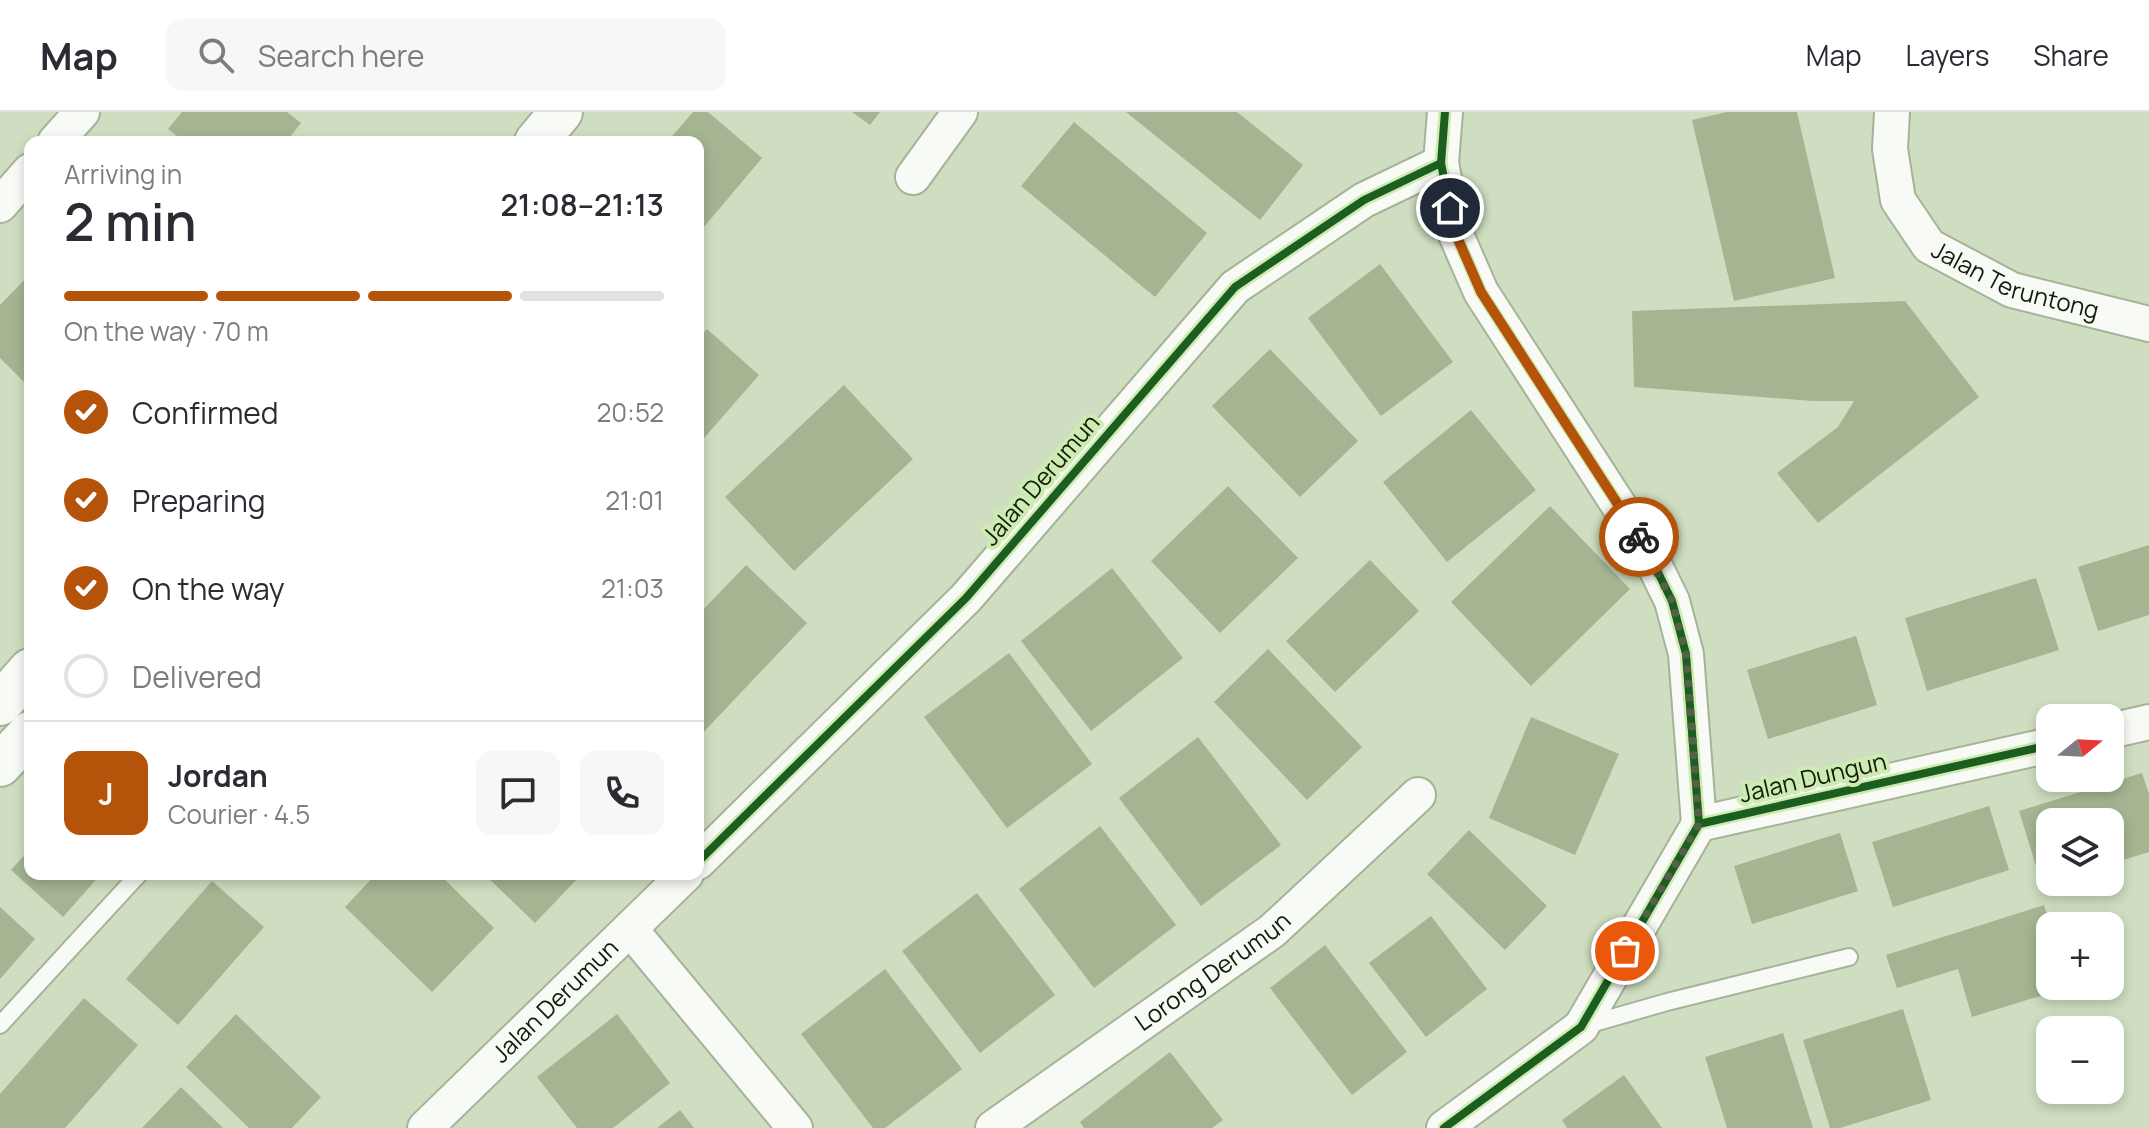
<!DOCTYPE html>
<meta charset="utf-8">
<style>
body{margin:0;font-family:Manrope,sans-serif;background:#f7f7f7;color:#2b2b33;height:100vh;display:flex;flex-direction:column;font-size:30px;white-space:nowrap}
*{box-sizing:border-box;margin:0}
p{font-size:26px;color:#7c7c81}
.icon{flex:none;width:44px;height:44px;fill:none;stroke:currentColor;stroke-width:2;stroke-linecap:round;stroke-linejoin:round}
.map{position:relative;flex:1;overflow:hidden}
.sheet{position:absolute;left:24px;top:24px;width:680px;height:744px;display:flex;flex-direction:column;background:#fff;border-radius:16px;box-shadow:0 4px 12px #0003}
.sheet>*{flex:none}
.needle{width:52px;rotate:72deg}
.tools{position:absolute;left:2036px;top:592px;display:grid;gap:16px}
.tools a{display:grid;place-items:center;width:88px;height:88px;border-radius:16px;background:#fff;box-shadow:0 4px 12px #0003;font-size:40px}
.pin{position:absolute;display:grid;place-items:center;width:68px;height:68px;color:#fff;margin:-34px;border:4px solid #fff;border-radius:50%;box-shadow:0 2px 8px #0007}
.courier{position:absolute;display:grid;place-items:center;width:80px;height:80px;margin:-40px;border:6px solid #b45309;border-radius:50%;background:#fff;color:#222;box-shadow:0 2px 10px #0007}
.summary em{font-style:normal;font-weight:600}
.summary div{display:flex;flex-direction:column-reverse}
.summary{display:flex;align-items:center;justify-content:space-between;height:136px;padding:0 40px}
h1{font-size:52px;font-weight:600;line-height:60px}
.bar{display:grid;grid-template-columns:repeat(4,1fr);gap:12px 8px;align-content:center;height:96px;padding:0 40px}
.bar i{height:10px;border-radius:6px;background:#e1e1e2}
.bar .current{background:#b45309}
.bar p{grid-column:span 4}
.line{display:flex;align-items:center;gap:20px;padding:0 40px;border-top:2px solid #e1e1e2}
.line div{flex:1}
.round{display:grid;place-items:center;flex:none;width:84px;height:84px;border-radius:16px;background:#f7f7f7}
ol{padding:0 40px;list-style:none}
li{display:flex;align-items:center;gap:24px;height:88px}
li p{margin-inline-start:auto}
li .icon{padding:8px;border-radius:50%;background:#b45309;color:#fff;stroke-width:4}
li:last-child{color:#7c7c81}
li i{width:44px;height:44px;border:4px solid #e1e1e2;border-radius:50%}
header{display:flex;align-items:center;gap:48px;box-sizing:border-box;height:112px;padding:0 40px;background:#fff;border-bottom:2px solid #e1e1e2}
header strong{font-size:38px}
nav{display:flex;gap:44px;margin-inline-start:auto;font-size:28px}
.search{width:560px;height:72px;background:#f7f7f7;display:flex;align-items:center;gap:20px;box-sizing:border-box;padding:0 28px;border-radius:16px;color:#7c7c81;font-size:30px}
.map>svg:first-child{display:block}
.building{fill:#a5b592}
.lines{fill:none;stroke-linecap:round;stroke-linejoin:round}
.service-casing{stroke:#a6b29a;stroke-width:20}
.minor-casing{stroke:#a6b29a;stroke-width:38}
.tertiary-casing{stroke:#a6b29a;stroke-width:46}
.service{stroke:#f8faf6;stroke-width:16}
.minor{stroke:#f8faf6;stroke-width:34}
.tertiary{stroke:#f8faf6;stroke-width:42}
.cycleway-casing{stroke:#ceebb3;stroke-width:13}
.cycleway{stroke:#1b5e20;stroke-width:8}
.done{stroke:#546048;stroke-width:8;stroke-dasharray:0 14.4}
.route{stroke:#b45309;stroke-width:10}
.labels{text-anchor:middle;stroke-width:8;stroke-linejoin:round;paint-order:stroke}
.street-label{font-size:24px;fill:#121c07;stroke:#ceebb3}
</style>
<header>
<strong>Map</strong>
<div class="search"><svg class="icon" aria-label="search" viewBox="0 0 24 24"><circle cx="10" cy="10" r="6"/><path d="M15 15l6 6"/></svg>Search here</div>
<nav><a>Map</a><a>Layers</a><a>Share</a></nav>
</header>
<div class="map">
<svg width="2149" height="1016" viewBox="0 0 2149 1016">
<rect width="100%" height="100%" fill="#cfdec0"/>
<g class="building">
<polygon points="182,0 287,0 301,11 286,30 184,30 168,17"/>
<polygon points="693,0 708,0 762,46 698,122 698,30 667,30"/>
<polygon points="852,0 880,0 870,13"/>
<polygon points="1126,0 1237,0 1303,53 1260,108"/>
<polygon points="1727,0 1797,0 1835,166 1734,189 1692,8"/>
<polygon points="1074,10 1207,121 1155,185 1021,74"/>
<polygon points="1380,152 1453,250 1381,304 1308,206"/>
<polygon points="30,162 30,276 0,246 0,193"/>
<polygon points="1905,189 1979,285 1818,411 1777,361 1838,315 1854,289 1812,289 1634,275 1632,199"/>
<polygon points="707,217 759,263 698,333 698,227"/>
<polygon points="1270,237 1358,329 1300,385 1212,294"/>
<polygon points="844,273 913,347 794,459 725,385"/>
<polygon points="1471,298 1536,378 1447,450 1383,370"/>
<polygon points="1228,374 1298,446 1220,521 1151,449"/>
<polygon points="1550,394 1630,477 1531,574 1451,490"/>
<polygon points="2149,433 2149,503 2098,519 2078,455"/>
<polygon points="1370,448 1419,499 1335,580 1286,529"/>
<polygon points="746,453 807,511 698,626 698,503"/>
<polygon points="1112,456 1183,546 1091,619 1021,529"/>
<polygon points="2036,466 2059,538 1927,579 1905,506"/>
<polygon points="1856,524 1877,593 1768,627 1747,558"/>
<polygon points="1268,537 1362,635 1307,688 1214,590"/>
<polygon points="1009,541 1092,652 1007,716 924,605"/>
<polygon points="1531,605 1619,642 1575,743 1489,706"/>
<polygon points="1198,625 1281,733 1201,794 1119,686"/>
<polygon points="2142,661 2149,682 2149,740 2110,752 2110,710 2050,710 2050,771 2042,773 2019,699"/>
<polygon points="1989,694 2009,758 1893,795 1872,730"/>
<polygon points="1100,714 1176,813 1094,876 1019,777"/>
<polygon points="1469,718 1547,794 1505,838 1427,762"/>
<polygon points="1840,721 1858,779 1752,812 1734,754"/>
<polygon points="30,737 30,762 101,762 63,805 11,758"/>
<polygon points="376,762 439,762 494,816 432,880 345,795"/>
<polygon points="484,762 582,762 535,811"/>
<polygon points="212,769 264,815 178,913 126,867"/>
<polygon points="977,781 1055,883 980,941 902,839"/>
<polygon points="2044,793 2050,812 2050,829 2045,830 2050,847 2050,874 2058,874 2059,878 1972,905 1958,857 1897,876 1886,843"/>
<polygon points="0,795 35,827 0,867"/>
<polygon points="1431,804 1487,877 1426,925 1369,851"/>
<polygon points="1325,833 1407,940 1352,983 1270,876"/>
<polygon points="885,857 962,957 885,1016 873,1016 801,922"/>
<polygon points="84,886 138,933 65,1016 0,1016 0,982"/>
<polygon points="1903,897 1931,988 1840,1016 1830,1016 1803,928"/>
<polygon points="236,902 321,985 292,1016 249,1016 186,955"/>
<polygon points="617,902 670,971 613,1016 577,1016 537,965"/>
<polygon points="1783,921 1813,1016 1727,1016 1705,945"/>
<polygon points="1170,940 1223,1008 1212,1016 1084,1016 1080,1010"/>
<polygon points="1624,963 1662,1016 1567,1016 1562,1008"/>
<polygon points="181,975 223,1016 142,1016"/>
<polygon points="680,998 694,1016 657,1016"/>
</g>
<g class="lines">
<g class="service-casing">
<g id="service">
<polyline points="0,913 139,762"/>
<polyline points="1587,913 1667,890 1849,845"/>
</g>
</g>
<g class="minor-casing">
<g id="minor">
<polyline points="1445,0 1441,51 1454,118 1481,180 1645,434 1672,489 1686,542 1699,712"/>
<path id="s1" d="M1892,0L1890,37L1898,88L1929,134L2012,178L2149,212"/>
<polyline points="55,30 82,0"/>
<polyline points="913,65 960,0"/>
<polyline points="0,93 30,59"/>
<polyline points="2110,619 2149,610"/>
<polyline points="698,750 966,486 1235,175 1364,88 1441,51"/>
<polyline points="630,817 795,1016"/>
<path id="s2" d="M425,1016L686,762"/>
<path id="s3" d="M993,1016L1272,819L1418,683"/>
<polyline points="1444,1016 1581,915 1699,712 2050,633"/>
</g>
</g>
<g class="tertiary-casing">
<g id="tertiary">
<polyline points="536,30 561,0"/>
<polyline points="0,592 30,558"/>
<polyline points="0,653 30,621"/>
</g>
</g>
<use href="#service" class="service"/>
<use href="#minor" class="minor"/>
<use href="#tertiary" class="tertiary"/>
<g class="cycleway-casing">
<g id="cycleway">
<polyline points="1445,0 1441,51 1454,118 1481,180 1645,434 1672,489 1686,542 1699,712"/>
<polyline points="698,750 966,486 1235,175 1364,88 1441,51"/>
<polyline points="1444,1016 1581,915 1699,712 2050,633"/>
</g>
</g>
<use href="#cycleway" class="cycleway"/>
</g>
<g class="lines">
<polyline class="done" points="1625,839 1699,712 1686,542 1672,489 1639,425"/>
<polyline class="route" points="1450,96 1454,118 1481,180 1639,425"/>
</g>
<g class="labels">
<g class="street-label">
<text dy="8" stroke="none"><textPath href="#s1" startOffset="238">Jalan Teruntong</textPath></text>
<text transform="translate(1041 368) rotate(-49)" y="8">Jalan Derumun</text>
<text transform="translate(1813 666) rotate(-13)" y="8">Jalan Dungun</text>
<text dy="8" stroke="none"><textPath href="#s3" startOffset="270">Lorong Derumun</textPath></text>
<text dy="8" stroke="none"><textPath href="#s2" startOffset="182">Jalan Derumun</textPath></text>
</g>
</g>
</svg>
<div class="tools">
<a><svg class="needle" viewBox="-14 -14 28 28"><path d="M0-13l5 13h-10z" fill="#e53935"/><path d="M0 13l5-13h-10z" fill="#7c7c81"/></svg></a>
<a><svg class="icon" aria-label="layers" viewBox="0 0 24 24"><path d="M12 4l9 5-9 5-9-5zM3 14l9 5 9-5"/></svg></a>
<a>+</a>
<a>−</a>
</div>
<div class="pin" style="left:1625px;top:839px;background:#ea580c"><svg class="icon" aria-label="bag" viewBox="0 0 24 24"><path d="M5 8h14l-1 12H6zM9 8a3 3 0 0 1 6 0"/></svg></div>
<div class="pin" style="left:1450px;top:96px;background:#1f2937"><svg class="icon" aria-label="home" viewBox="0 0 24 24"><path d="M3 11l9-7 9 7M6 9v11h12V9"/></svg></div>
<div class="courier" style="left:1639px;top:425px"><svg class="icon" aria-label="bike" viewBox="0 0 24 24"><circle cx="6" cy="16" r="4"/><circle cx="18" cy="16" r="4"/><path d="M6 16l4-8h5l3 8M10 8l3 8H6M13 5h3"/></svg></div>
<section class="sheet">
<div class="summary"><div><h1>2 min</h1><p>Arriving in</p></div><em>21:08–21:13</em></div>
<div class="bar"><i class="current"></i><i class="current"></i><i class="current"></i><i></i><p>On the way · 70 m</p></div>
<ol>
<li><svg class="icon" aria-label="check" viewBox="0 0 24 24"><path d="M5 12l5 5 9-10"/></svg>Confirmed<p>20:52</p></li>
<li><svg class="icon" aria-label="check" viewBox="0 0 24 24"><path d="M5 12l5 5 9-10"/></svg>Preparing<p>21:01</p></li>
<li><svg class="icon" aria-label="check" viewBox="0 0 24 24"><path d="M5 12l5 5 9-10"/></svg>On the way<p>21:03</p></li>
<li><i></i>Delivered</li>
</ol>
<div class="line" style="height:144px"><b class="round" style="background:#b45309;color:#fff">J</b><div><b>Jordan</b><p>Courier · 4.5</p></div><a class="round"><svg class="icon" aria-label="chat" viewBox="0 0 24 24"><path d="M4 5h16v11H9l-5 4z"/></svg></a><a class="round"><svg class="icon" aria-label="phone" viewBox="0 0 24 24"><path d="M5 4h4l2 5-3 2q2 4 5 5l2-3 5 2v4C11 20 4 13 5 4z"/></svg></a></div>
</section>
</div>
